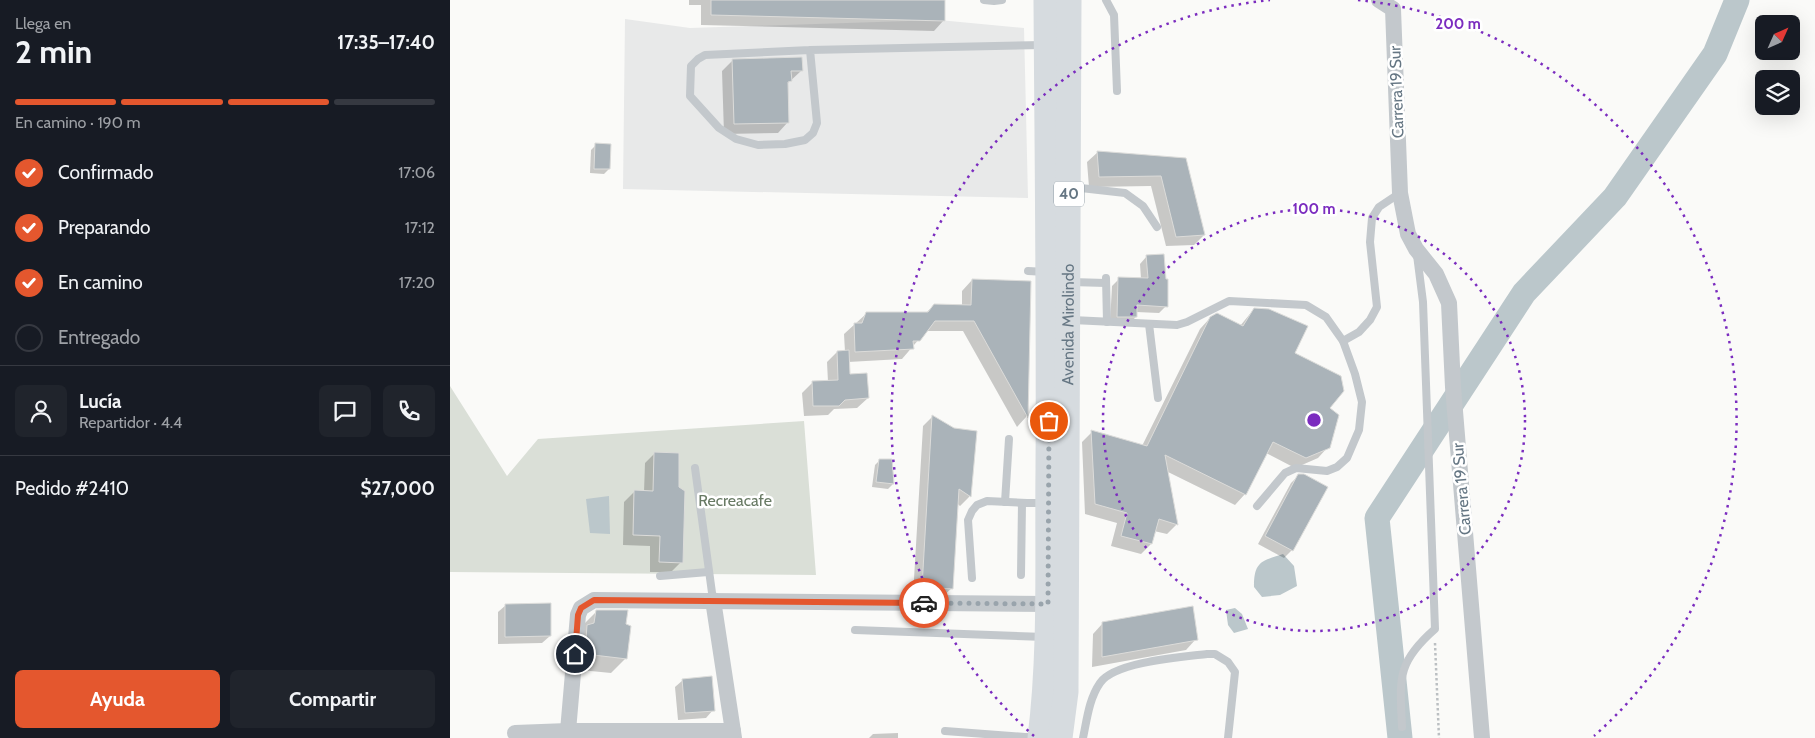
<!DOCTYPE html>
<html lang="es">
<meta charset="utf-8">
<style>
body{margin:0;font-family:Cabin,sans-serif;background:#20242c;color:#f1f3f6;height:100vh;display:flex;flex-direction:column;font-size:19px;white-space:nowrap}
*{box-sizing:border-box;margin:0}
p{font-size:16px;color:#9ea1a6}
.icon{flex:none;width:28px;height:28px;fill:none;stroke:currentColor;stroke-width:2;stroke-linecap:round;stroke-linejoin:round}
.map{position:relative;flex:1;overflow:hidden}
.sheet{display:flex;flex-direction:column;background:#171b24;width:450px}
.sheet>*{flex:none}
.needle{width:32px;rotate:45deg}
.tools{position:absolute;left:1305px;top:15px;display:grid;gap:10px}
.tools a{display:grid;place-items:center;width:45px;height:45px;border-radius:8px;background:#171b24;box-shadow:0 5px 20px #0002;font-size:25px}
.pin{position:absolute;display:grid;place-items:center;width:42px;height:42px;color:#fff;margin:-21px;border:2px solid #fff;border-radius:50%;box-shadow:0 1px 5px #0007}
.courier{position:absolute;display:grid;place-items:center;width:50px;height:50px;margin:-25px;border:4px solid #e4572e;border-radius:50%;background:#fff;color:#222;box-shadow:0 1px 6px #0007}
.head em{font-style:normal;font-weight:800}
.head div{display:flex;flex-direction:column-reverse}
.head{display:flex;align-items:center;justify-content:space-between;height:85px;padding:0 15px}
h1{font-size:32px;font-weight:800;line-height:38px}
.bar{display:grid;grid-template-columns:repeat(4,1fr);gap:8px 5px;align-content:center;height:60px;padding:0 15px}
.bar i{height:6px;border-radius:4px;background:#363941}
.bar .active{background:#e4572e}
.bar p{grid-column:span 4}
.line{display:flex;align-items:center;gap:12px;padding:0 15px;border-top:1px solid #363941}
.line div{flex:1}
.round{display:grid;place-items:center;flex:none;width:52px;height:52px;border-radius:8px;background:#20242c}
ol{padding:0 15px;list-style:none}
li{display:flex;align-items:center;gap:15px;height:55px}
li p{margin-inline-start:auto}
li .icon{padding:5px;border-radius:50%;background:#e4572e;color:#fff;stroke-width:4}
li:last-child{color:#9ea1a6}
li i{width:28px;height:28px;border:2px solid #363941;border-radius:50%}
.action{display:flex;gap:10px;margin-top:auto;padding:10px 15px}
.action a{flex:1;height:58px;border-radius:8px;background:#e4572e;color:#fff;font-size:20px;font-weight:800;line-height:58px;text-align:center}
.action a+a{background:#20242c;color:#f1f3f6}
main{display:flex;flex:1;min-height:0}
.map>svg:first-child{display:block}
.built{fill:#e8e9e9}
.green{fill:#dadfd7}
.water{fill:#bbc7cb}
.shadow{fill:#0003}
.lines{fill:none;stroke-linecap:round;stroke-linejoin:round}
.river{stroke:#bbc7cb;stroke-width:25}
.building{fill:#aab3b9;stroke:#dcdcda}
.path{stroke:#bbbfc2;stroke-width:2.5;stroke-dasharray:2.5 2.5;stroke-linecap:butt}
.service{stroke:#c3c8cc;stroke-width:8}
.minor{stroke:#c3c8cc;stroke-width:16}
.primary{stroke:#d6dbdf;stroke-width:25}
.done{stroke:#99a4ac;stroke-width:5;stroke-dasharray:0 9}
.route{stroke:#e4572e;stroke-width:6}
.ring{fill:none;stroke:#7b2cbf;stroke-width:2.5;stroke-dasharray:2.5 5}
.labels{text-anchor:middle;stroke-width:5;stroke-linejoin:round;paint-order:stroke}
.shield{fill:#fff;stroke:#939fa8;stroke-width:1}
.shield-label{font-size:15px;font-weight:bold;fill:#657683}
.street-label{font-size:16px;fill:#657683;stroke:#fff}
.park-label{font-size:16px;fill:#687a64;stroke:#fff}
.centre{fill:#7b2cbf;stroke:#fff;stroke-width:2.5}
.ring-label{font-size:15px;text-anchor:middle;font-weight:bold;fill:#7b2cbf;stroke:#fff;stroke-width:5;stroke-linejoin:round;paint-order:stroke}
</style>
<main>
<section class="sheet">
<div class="head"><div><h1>2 min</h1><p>Llega en</p></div><em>17:35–17:40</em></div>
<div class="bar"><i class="active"></i><i class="active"></i><i class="active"></i><i></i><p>En camino · 190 m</p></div>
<ol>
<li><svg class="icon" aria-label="check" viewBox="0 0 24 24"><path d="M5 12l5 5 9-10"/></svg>Confirmado<p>17:06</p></li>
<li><svg class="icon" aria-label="check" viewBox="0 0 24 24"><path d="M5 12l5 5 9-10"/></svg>Preparando<p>17:12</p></li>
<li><svg class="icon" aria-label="check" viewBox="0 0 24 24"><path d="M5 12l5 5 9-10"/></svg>En camino<p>17:20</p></li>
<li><i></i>Entregado</li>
</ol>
<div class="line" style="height:90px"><a class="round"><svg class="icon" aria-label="person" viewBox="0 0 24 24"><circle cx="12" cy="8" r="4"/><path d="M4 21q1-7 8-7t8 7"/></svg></a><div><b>Lucía</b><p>Repartidor · 4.4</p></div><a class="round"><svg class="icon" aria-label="chat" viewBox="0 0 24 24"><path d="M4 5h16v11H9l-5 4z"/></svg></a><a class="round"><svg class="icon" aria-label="phone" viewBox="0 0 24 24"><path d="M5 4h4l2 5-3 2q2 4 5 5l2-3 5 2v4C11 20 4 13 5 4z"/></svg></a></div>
<div class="line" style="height:65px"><div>Pedido #2410</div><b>$27,000</b></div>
<div class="action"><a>Ayuda</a><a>Compartir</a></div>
</section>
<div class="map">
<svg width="1365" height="738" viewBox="0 0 1365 738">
<rect width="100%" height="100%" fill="#fafaf8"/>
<polygon class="built" points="175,19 240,28 489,20 574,28 578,198 173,189"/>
<polygon class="green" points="0,386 57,476 88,439 354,421 366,575 0,572"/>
<g class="water">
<polygon points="159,496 160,534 140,533 136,499"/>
<path d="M833,554L844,566L847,586L830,595L812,597L804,587C804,562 811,561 833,554Z"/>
<polygon points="785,608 792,614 798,629 784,633 778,625 776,610"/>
</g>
<g class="shadow">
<polygon points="239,0 494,0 494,20 484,31 251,25 251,5 239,5"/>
<polygon points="282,61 351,71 337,84 338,122 328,133 274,134 272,71"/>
<polygon points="146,145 159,169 154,174 140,173 141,150"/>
<polygon points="648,152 735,159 754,235 744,245 716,246 701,186 639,187 637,162"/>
<polygon points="697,256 716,306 709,313 686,312 686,317 678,324 660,323 662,286 669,279 691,279 690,264"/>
<polygon points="522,280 580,282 576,417 567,427 513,331 476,331 452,359 398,362 399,376 418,398 407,408 384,409 378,415 354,416 352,393 363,382 378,382 377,362 387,352 395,352 394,334 416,314 476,313 484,305 512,306 512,291"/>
<polygon points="804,309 843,353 878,409 878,447 868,458 845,468 816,453 795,494 785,505 716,471 727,524 717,534 704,531 701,544 691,554 661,546 667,523 635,514 632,442 642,432 692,446 750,329 760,318 790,326"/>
<polygon points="482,417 503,430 522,462 519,497 510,506 507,503 502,588 492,597 463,596 473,426"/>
<polygon points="205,453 231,562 221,572 200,572 200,546 173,545 174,502 185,491 194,492 195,463"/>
<polygon points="430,460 443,484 438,489 422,487 425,465"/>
<polygon points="849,475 876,488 842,550 834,558 808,544 841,483"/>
<polygon points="56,605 100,636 92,643 48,644 48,612"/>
<polygon points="147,611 174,624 176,658 161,673 120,669 132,626"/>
<polygon points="653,623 746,639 736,650 642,667 643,634"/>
<polygon points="233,680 263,710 256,718 228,720 225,687"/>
<polygon points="448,733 448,738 419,738 423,734"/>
</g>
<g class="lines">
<polyline class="river" points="950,738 927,518 1074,293 1165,197 1265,54 1287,0"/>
</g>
<g class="building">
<polygon points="261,0 495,0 495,21 261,15"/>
<polygon points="352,57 353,71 341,71 342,81 338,82 339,123 284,124 282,59"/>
<polygon points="145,143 161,144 160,169 144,169"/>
<polygon points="647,151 736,158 755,235 726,237 711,176 649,177"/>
<polygon points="714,254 716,279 718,279 718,307 687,305 687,317 667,317 668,277 698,278 696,255"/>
<polygon points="522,279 581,281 578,418 524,321 485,321 470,341 463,341 464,349 405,352 404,323 412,323 416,312 478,312 484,304 521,305"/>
<polygon points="804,308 819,309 858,326 845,353 891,376 894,391 880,408 889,415 880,448 856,458 823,442 796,495 715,455 728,525 709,519 702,544 671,536 677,513 645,504 641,430 697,446 760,317 767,313 793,326"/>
<polygon points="399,350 400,374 417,373 419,398 395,400 389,406 363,406 362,381 388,380 387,351"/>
<polygon points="482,415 504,428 527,431 521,497 509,489 503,589 472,587"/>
<polygon points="204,452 229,453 229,487 235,491 233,563 209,562 210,536 183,535 184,490 203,491"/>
<polygon points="429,459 442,459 444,484 426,482"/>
<polygon points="848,474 854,474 878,487 843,551 815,536"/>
<polygon points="101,603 101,636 55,637 55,604"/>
<polygon points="743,606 748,640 652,657 652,622"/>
<polygon points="146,610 178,610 176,624 181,626 177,659 135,654 137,625 144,623"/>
<polygon points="262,676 265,711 235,713 232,679"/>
</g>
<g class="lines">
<polyline class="path" points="985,643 989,738"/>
<g class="service">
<polyline points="534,0 544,1 552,0"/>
<polyline points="656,0 664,15 667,91"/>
<polyline points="360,50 367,123 363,133 355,140 335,144 308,145 286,139 269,128 240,96 241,66 248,59 255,55 360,50 593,45"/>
<polyline points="622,187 675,193 693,206 707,227"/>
<polyline points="578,271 596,272"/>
<polyline points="656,278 657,322"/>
<polyline points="621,282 656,283"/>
<polyline points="622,320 727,325 737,322 779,301 856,305 876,317 893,341 905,374 912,402 909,430 897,458 887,467 877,471 846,468 835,473 807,506"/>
<polyline points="699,324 708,398"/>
<polyline points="893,341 909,332 920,320 927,307 920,242 922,218 929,207 950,193"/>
<polyline points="245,468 263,600"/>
<polyline points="555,502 559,439"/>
<polyline points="571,575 572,503"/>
<polyline points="210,576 258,572"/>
<polyline points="522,578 518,520 522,511 527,505 537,501 577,503 594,503"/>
<polyline points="405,630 595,637"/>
<path d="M952,727C950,679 946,663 985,629L973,302L967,255"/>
<polyline points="495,731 575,737 587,737"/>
<path d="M633,738C637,719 639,699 650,683C664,662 732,657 757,654H765L778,662L785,672L778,738"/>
</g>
<g class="minor">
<polyline points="929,0 943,9 950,193 958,234 966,249 986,274 999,303 1003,387 1032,738"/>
<polyline points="263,600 284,738"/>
<polyline points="118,731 128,615 131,608 144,600 598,604"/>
<polyline points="65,733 118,731 283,731"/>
</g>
<g class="primary">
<path d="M590,738C601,649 597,559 598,469C599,313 597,157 596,0"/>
<path id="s1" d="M610,738L616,692L619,0"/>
</g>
</g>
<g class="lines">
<polyline class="done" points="474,603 598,604 599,421"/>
<polyline class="route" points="125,654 128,615 131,608 144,600 474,603"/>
</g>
<g class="ring">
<circle cx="864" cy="420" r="211"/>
<path d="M584 736A422 422 0 0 1 820 0M908 0A422 422 0 0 1 1144 736"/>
</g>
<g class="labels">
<rect class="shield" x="604" y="181.5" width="30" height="25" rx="4"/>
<g class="shield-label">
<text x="619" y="199">40</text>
</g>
<g class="street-label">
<text transform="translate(946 92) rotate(-92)" y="6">Carrera 19 Sur</text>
<text dy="6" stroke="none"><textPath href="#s1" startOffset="414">Avenida Mirolindo</textPath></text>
<text transform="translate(1011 489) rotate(-95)" y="6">Carrera 19 Sur</text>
</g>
<g class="park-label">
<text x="285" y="506">Recreacafe</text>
</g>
</g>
<circle cx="864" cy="420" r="8" class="centre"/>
<g class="ring-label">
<text x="1008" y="29">200 m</text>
<text x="864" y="214">100 m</text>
</g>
</svg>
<div class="tools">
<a><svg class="needle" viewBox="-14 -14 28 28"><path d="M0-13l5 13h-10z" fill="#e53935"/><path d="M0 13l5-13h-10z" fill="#9ea1a6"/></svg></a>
<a><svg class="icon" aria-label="layers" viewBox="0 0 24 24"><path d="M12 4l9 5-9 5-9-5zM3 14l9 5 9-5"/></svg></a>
</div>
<div class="pin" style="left:599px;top:421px;background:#ea580c"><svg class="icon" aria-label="bag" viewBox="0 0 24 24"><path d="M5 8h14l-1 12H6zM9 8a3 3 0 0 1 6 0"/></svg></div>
<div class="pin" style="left:125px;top:654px;background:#1f2937"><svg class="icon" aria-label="home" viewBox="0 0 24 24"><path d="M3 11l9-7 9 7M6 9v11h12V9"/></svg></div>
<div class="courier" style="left:474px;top:603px"><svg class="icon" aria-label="car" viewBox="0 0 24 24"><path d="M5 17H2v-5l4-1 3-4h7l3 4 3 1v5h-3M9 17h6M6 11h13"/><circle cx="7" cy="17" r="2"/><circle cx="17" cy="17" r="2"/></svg></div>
</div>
</main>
